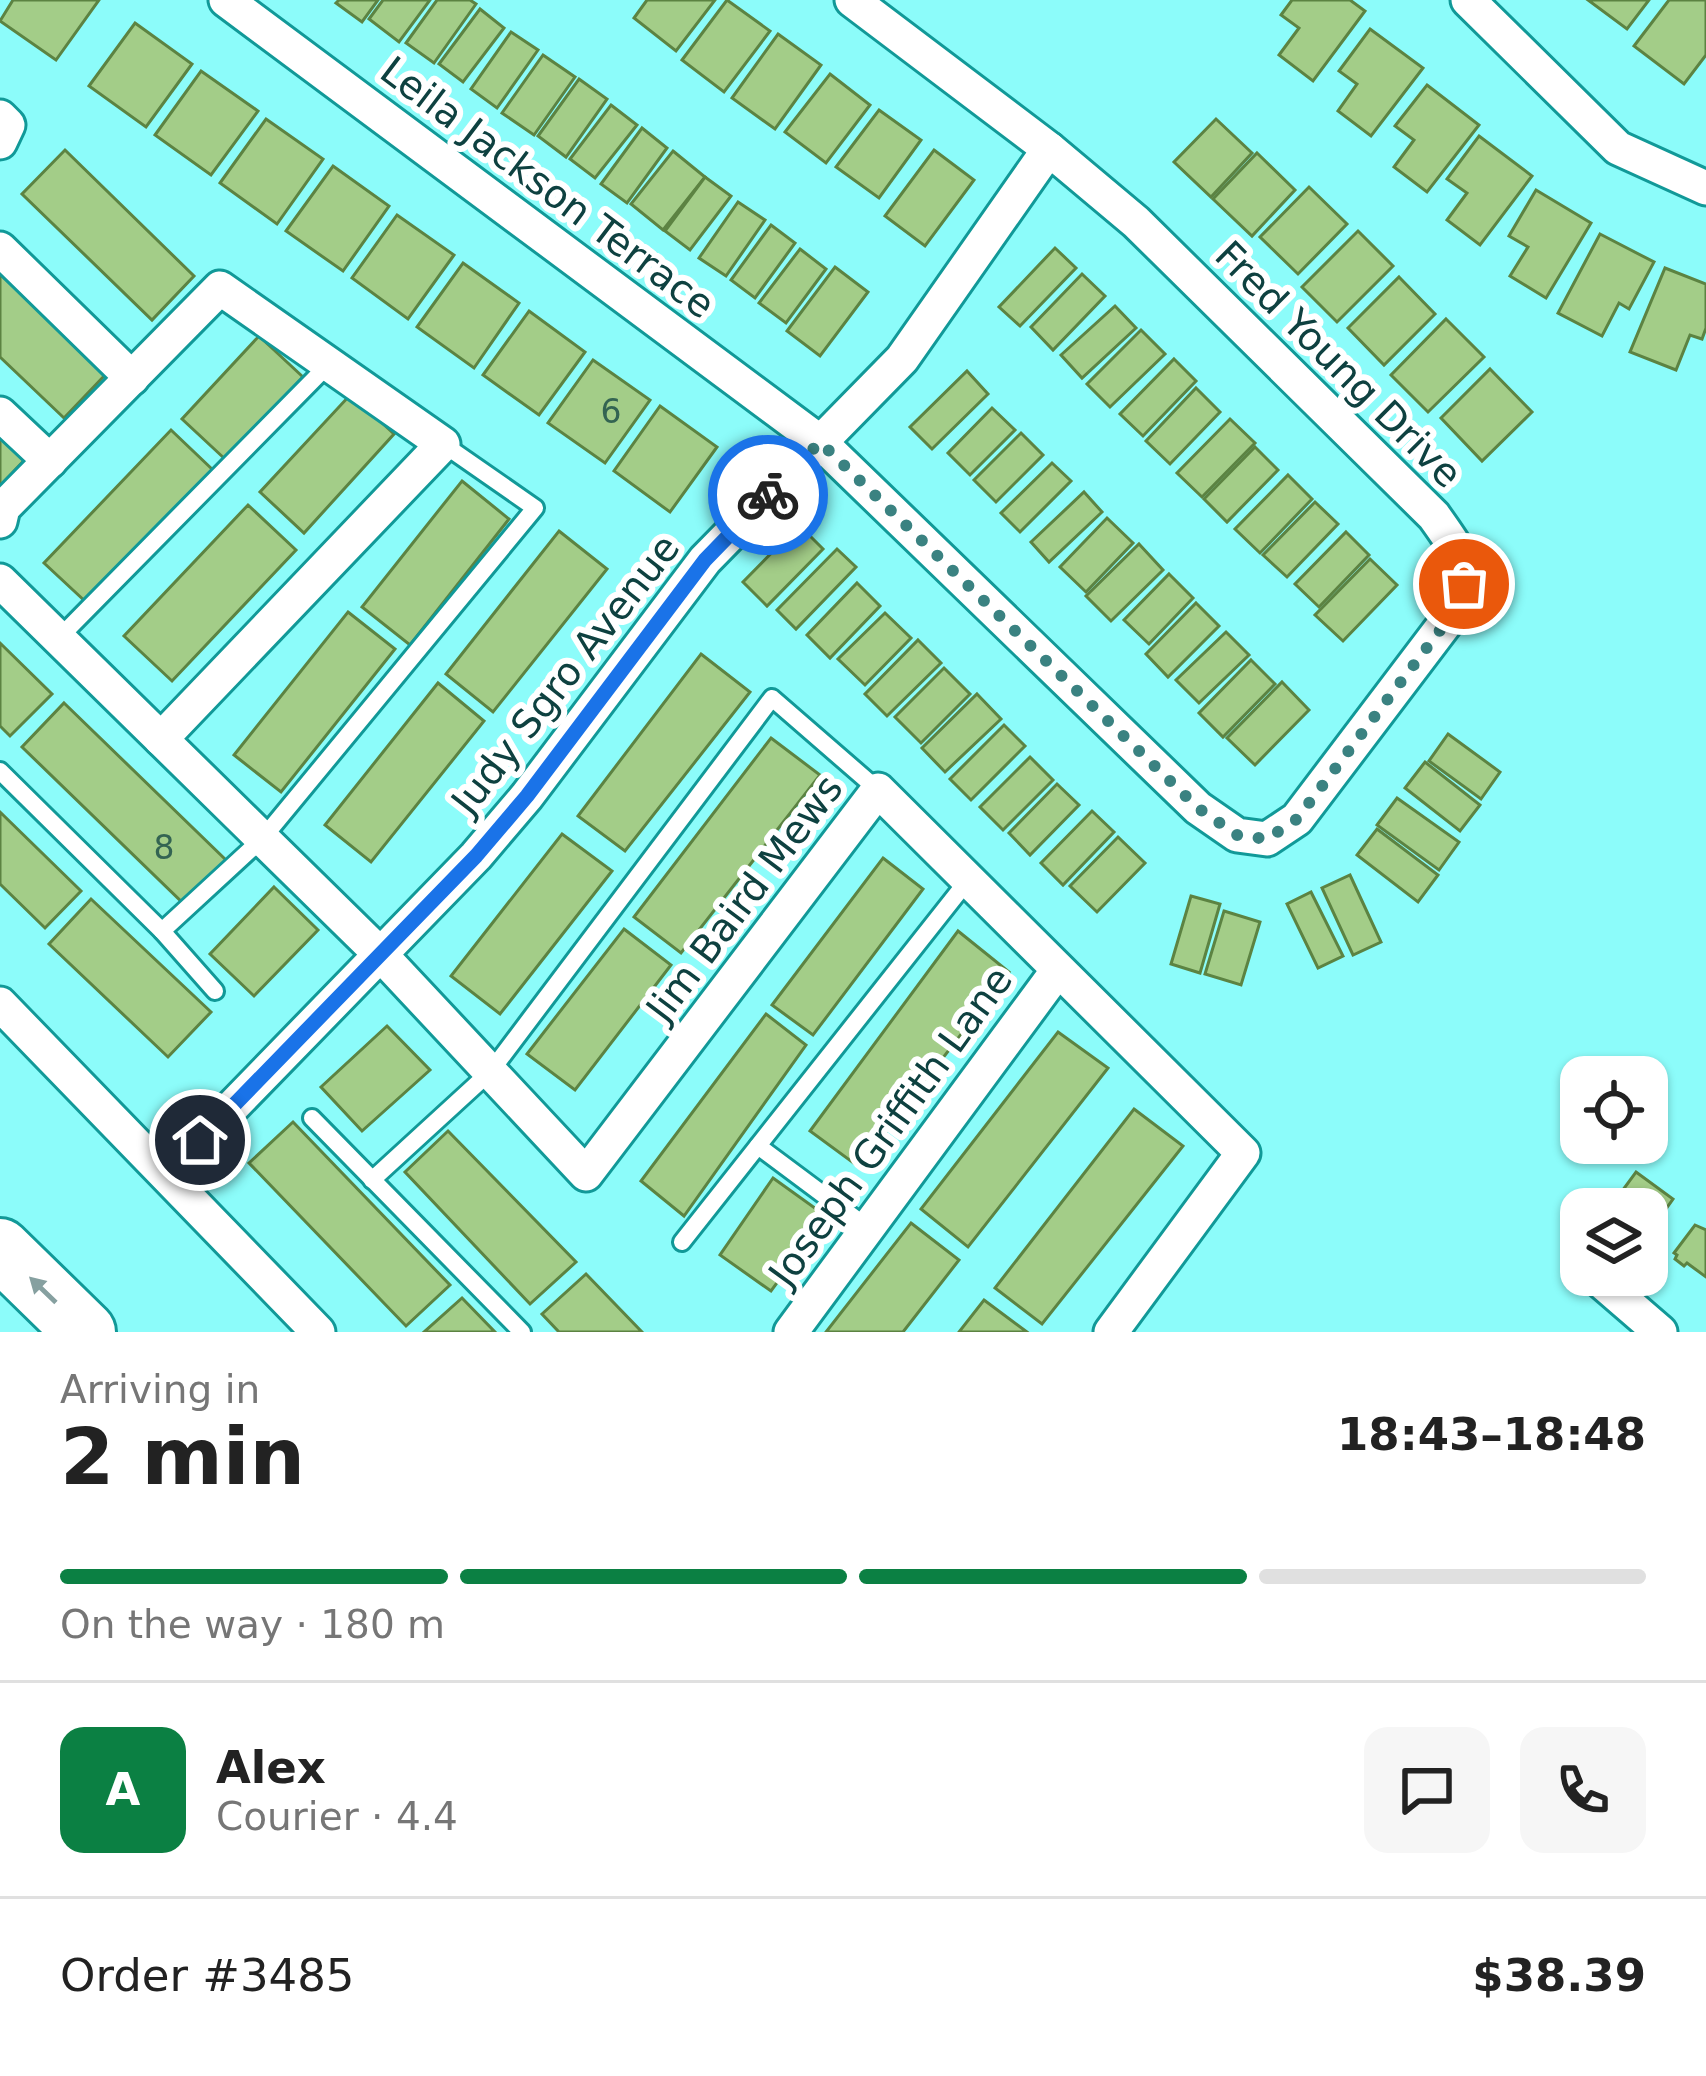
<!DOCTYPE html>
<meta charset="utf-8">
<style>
body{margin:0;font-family:"DejaVu Sans",sans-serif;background:#f6f6f6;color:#222;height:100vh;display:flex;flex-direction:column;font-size:45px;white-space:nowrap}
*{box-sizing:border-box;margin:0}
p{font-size:39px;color:#767676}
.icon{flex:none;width:66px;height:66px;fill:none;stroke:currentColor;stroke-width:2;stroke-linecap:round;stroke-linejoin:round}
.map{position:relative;height:1332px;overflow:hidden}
.details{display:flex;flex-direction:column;background:#fff;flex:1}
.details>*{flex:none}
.fabs{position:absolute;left:1560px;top:1056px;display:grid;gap:24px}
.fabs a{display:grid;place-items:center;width:108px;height:108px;border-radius:24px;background:#fff;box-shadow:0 3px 9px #0004;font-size:60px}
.pin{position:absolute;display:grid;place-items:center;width:102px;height:102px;color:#fff;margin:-51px;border:6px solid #fff;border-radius:50%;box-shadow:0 3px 12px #0007}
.courier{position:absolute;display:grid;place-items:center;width:120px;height:120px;margin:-60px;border:9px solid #1a73e8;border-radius:50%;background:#fff;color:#222;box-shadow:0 3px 15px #0007}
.head em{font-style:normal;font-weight:800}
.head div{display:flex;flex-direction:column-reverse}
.head{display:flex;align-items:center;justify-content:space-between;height:204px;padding:0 60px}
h1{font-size:78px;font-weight:800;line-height:90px}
.bar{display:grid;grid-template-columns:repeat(4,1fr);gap:18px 12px;align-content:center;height:144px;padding:0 60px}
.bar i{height:15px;border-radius:9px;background:#e0e0e0}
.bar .active{background:#0b8043}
.bar p{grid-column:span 4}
.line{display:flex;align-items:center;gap:30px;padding:0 60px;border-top:3px solid #e0e0e0}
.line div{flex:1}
.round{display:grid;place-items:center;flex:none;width:126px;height:126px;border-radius:24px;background:#f6f6f6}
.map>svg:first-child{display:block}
.building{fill:#a3cd88;stroke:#5c8342;stroke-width:3}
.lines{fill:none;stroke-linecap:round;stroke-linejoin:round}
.service-casing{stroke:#119998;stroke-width:22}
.minor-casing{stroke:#119998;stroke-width:39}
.motorway-casing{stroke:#119998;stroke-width:66}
.service{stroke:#fff;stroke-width:16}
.minor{stroke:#fff;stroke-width:33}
.motorway{stroke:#fff;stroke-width:60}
.oneway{fill:#86a0a0}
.done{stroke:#3a8281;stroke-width:12;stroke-dasharray:0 21.6}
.route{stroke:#1a73e8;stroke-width:15}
.labels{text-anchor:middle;stroke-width:12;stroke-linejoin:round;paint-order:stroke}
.number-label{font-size:33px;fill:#336452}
.street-label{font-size:39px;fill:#0e4140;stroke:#fff}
</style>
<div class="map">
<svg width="1706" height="1332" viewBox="0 0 1706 1332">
<rect width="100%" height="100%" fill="#8cfcfa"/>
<g class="building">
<polygon points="13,0 99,0 56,60 0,21"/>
<polygon points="339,0 378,0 362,22 336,3"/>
<polygon points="383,0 430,0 399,42 369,19"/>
<polygon points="437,0 470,0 476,4 434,63 406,43"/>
<polygon points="647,0 715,0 676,51 634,18"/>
<polygon points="727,0 770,31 724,92 682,60"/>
<polygon points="1292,0 1350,0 1365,11 1313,81 1279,55 1299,28 1281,15"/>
<polygon points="1588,0 1649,0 1627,29"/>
<polygon points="1669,0 1706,0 1706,55 1684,84 1634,46"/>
<polygon points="480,9 504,28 463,82 439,64"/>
<polygon points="135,23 192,64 146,127 89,86"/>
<polygon points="1370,29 1423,68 1371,136 1338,111 1357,84 1339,71"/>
<polygon points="511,32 538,50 497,108 471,89"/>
<polygon points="778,34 821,65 775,129 732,98"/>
<polygon points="543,55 575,77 534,135 502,113"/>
<polygon points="201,71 258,111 211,175 155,135"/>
<polygon points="830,74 870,105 826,163 785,132"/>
<polygon points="579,79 607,99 566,157 538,136"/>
<polygon points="1427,85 1479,125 1427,192 1394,167 1414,140 1395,126"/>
<polygon points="611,105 637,125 595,178 570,159"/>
<polygon points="879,110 921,140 879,198 836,167"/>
<polygon points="266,119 323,159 277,224 220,183"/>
<polygon points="1216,119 1252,153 1211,197 1174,162"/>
<polygon points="642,128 667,148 627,203 601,184"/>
<polygon points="1479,136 1532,176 1480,245 1447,220 1467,193 1447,179"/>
<polygon points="65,150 194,276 152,320 22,194"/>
<polygon points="934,150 974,180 925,246 885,216"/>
<polygon points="673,151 705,177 663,230 631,204"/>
<polygon points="1257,153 1295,190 1252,236 1213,199"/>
<polygon points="333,166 389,206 343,271 286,231"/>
<polygon points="705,177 731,196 690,250 665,231"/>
<polygon points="1309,187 1347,224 1298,274 1260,237"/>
<polygon points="1536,190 1591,223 1546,298 1510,276 1528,247 1509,236"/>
<polygon points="738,202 765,220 726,276 699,258"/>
<polygon points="397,215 454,255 408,319 352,278"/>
<polygon points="771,225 795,243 755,298 731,280"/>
<polygon points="1358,231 1393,266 1337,322 1302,287"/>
<polygon points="1600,234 1654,262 1629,309 1619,303 1602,336 1558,313"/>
<polygon points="1055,248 1076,268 1020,326 999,307"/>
<polygon points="800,249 826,269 786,323 759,303"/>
<polygon points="463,263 519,303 474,368 417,327"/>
<polygon points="835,267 868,292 820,356 787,331"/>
<polygon points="1665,268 1706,284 1706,328 1702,339 1690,335 1676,370 1630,352"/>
<polygon points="0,274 106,374 64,418 0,357"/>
<polygon points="1082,274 1105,296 1053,350 1031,327"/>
<polygon points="1399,277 1435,314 1384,365 1348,328"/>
<polygon points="1115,306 1136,328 1082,378 1061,355"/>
<polygon points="529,311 585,352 539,415 483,375"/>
<polygon points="1446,319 1484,357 1428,412 1391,375"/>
<polygon points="1141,330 1165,354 1110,407 1087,384"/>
<polygon points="259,336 303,377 226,460 182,419"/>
<polygon points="1174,359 1196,381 1143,436 1120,414"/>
<polygon points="593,360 650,400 605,463 548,423"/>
<polygon points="1490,369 1532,412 1482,461 1441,418"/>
<polygon points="967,371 988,394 932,449 910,427"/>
<polygon points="1196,388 1220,412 1170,464 1146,441"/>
<polygon points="351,394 394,434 304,533 260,492"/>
<polygon points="660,406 717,447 670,512 614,471"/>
<polygon points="992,408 1015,430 970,475 948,453"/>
<polygon points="1230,419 1255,443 1202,497 1177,473"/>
<polygon points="0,421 32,452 0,486"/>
<polygon points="171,430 214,471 88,604 44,563"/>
<polygon points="1021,433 1043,455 996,502 974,480"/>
<polygon points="1255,447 1278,470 1227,522 1204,499"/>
<polygon points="1052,463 1071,481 1020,532 1001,513"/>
<polygon points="1288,475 1312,499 1260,553 1235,529"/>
<polygon points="462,481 509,519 410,645 362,607"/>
<polygon points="1084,492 1102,512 1049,562 1031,542"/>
<polygon points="1315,502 1338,524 1287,577 1263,555"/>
<polygon points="248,505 296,550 172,681 124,636"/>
<polygon points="1107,518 1133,543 1086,592 1060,567"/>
<polygon points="799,525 823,549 767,606 743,582"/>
<polygon points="559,531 607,569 493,712 446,674"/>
<polygon points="1346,532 1369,555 1319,607 1295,584"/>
<polygon points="1139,544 1163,570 1111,621 1086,596"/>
<polygon points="837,549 856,567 796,629 777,610"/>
<polygon points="1370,559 1397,585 1343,641 1315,615"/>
<polygon points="1169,574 1193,598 1149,644 1124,620"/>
<polygon points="857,583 880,606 830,658 807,635"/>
<polygon points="1196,603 1219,626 1168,677 1146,654"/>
<polygon points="348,612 395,649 281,792 234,755"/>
<polygon points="885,613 911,638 865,685 838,659"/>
<polygon points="1226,632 1249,655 1199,703 1176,680"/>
<polygon points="918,640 941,663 887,716 865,694"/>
<polygon points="0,643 52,694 10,736 0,726"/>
<polygon points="701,654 750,692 625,851 578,816"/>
<polygon points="1251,660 1275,684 1223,737 1199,713"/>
<polygon points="944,668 970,694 921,743 895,717"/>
<polygon points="1282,682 1309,710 1255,765 1227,738"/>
<polygon points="438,683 484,721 371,862 325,825"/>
<polygon points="977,694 1001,719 945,772 922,748"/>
<polygon points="64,703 227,861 185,905 22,747"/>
<polygon points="1004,725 1025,746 971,800 950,779"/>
<polygon points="1448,734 1500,772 1481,799 1429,761"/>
<polygon points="771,738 820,775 681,953 634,917"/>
<polygon points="1030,757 1053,780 1003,830 980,807"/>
<polygon points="1425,762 1480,805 1460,831 1405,788"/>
<polygon points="1057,784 1079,805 1030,855 1009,833"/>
<polygon points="1397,798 1459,842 1439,870 1377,825"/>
<polygon points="1092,811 1114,832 1063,885 1041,863"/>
<polygon points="0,812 81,891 45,928 0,884"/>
<polygon points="1377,829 1438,875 1418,902 1357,855"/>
<polygon points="562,834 612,871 500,1014 451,976"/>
<polygon points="1118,837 1145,863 1097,912 1070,886"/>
<polygon points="883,858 923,889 813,1035 772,1005"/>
<polygon points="1350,875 1381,942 1353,955 1322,888"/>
<polygon points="274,887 318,930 254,996 210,954"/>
<polygon points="1311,892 1343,956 1318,968 1287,904"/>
<polygon points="1191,896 1220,904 1200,973 1171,964"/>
<polygon points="91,899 211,1012 168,1057 49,944"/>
<polygon points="1224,911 1260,922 1241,985 1205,974"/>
<polygon points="624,929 671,965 575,1090 527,1054"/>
<polygon points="958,931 1009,972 859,1167 810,1131"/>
<polygon points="766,1014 806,1045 684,1216 641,1181"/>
<polygon points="387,1026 430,1070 362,1131 321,1087"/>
<polygon points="1058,1032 1108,1068 968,1247 921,1209"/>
<polygon points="1134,1109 1183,1146 1042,1324 995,1288"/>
<polygon points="293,1122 450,1285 406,1326 249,1163"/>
<polygon points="448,1131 576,1262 530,1304 405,1172"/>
<polygon points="1636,1172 1673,1199 1651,1230 1647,1227 1647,1209 1623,1209 1614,1202"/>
<polygon points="773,1178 826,1216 771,1291 720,1255"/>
<polygon points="911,1223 959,1260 903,1332 826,1332"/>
<polygon points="1695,1225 1706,1230 1706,1277 1687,1263 1684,1266 1675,1259 1677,1255 1674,1253"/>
<polygon points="586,1274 642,1332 559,1332 542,1314"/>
<polygon points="462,1298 495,1332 424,1332"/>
<polygon points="984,1300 1027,1332 959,1332"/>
</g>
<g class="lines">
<g class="service-casing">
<g id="service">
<polyline points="59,638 329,364"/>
<polyline points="0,771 162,931 215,991"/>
<polyline points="162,931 263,838 535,508 443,444"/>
<polyline points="312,1118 522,1332"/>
<polyline points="758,1146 868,1228"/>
<polyline points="372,1180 491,1071 772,698 878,790"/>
<polyline points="682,1242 968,880"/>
</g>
</g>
<g class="minor-casing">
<g id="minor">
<path d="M226,0L820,442L1198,808L1237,835L1267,839L1297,819L1447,621C1471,566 1468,564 1434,516L1136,222L1049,149L852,0"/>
<polyline points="1468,0 1618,148 1706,188"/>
<polyline points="0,117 8,125 0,142"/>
<polyline points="0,249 132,378"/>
<polyline points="0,414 50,461"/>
<polyline points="0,521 3,508 220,288 443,444 161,739"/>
<polyline points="0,581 381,955 586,1174 878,790 1243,1153 1111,1332"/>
<polyline points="0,1004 318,1332"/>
<polyline points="165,1172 200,1140 476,856 527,796 705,560 902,359 1049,149"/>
<polyline points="1594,1275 1660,1332"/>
<polyline points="791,1332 1058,970"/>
</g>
</g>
<g class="motorway-casing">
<polyline id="motorway" points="0,1249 85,1332"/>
</g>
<use href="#service" class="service"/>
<use href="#minor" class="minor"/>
<use href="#motorway" class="motorway"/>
</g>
<defs><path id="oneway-solid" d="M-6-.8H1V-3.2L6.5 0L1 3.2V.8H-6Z" transform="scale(3)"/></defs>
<use class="oneway" href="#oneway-solid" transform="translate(43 1290) rotate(-136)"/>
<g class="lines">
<polyline class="done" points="768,495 820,442 1198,808 1237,835 1267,839 1297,819 1447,621 1464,584"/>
<polyline class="route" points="200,1140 476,856 527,796 705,560 768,495"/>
</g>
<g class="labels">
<g class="number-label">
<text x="611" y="423">6</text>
<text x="164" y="859">8</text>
</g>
<g class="street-label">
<text transform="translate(548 187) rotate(37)" y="14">Leila Jackson Terrace</text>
<text transform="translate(1339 364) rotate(45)" y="14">Fred Young Drive</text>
<text transform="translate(565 674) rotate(-52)" y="14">Judy Sgro Avenue</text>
<text transform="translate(744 898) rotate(-53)" y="14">Jim Baird Mews</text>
<text transform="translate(890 1126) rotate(-54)" y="14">Joseph Griffith Lane</text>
</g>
</g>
</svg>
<div class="fabs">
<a><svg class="icon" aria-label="locate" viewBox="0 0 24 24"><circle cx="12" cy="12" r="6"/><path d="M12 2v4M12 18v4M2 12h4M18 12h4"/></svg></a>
<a><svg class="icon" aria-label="layers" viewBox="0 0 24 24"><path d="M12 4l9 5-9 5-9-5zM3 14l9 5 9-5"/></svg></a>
</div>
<div class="pin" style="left:1464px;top:584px;background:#ea580c"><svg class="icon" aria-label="bag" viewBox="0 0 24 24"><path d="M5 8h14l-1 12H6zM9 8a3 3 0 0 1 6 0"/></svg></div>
<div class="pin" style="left:200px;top:1140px;background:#1f2937"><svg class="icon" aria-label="home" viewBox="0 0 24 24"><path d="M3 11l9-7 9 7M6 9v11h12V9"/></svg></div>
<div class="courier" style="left:768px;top:495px"><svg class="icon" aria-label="bike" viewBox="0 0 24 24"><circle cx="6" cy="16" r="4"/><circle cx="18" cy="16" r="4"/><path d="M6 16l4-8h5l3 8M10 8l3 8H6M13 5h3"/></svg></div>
</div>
<section class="details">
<div class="head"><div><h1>2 min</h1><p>Arriving in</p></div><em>18:43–18:48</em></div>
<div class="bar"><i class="active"></i><i class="active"></i><i class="active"></i><i></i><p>On the way · 180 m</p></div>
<div class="line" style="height:216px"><b class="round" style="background:#0b8043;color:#fff">A</b><div><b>Alex</b><p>Courier · 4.4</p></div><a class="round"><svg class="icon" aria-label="chat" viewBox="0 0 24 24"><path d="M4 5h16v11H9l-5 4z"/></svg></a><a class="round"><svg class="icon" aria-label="phone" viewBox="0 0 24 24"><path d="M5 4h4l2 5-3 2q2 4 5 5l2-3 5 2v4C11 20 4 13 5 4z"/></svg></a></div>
<div class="line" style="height:156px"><div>Order #3485</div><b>$38.39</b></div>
</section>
